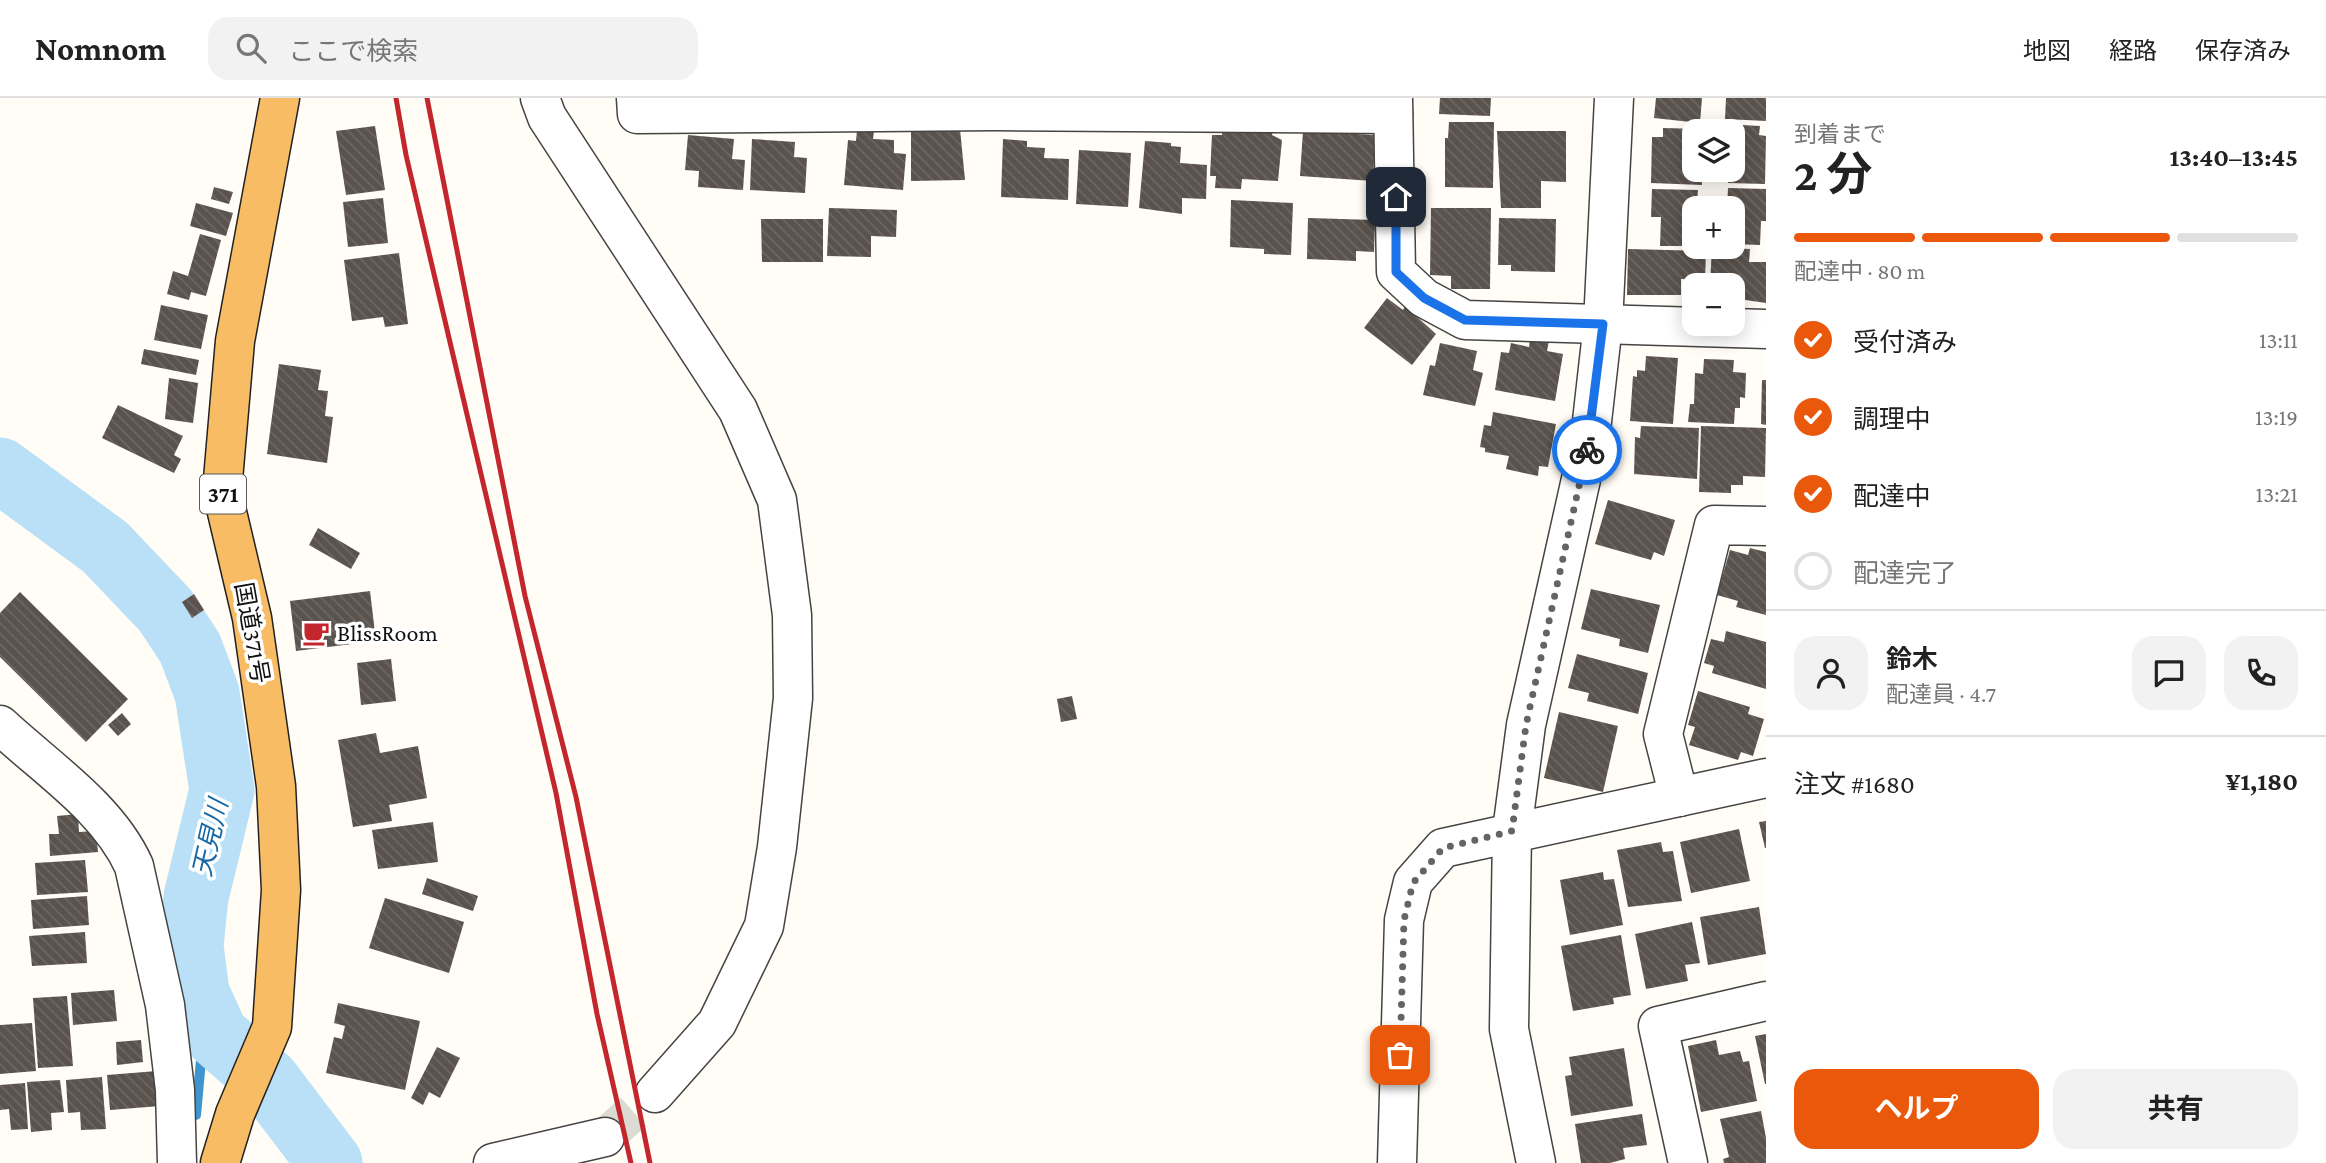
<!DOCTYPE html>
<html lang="ja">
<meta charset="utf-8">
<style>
body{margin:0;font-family:"Crimson Pro","Noto Sans JP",serif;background:#f2f2f2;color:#222;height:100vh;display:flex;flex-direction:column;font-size:26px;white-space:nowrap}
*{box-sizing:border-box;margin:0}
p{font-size:23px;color:#767676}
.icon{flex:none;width:38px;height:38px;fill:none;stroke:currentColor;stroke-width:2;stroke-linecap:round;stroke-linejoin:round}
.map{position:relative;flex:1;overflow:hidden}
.drawer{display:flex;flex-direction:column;background:#fff;width:560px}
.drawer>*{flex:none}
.controls{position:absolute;left:1682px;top:21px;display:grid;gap:14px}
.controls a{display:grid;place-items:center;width:63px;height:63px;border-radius:14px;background:#fff;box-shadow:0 4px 18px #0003;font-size:35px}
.pin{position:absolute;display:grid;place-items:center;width:60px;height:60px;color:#fff;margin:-30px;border-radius:14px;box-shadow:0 4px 10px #0006}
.courier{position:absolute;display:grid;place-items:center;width:70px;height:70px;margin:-35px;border:5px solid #1a73e8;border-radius:50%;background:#fff;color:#222;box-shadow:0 2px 9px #0007}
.head em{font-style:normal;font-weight:700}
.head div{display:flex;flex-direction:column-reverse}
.head{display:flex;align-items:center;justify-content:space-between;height:119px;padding:0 28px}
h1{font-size:46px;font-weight:700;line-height:52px}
.bar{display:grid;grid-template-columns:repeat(4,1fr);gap:10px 7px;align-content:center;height:84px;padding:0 28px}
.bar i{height:9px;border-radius:5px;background:#e0e0e0}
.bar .current{background:#ea580c}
.bar p{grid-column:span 4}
.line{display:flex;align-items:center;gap:18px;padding:0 28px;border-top:2px solid #e0e0e0}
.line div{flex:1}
.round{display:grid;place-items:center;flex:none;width:74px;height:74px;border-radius:21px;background:#f2f2f2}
ol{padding:0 28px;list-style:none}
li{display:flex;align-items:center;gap:21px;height:77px}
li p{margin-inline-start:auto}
li .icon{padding:7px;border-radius:50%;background:#ea580c;color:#fff;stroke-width:4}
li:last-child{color:#767676}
li i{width:38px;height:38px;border:4px solid #e0e0e0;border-radius:50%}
.cta{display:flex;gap:14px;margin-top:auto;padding:14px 28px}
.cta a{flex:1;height:80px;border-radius:21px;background:#ea580c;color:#fff;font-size:28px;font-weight:700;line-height:80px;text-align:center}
.cta a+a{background:#f2f2f2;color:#222}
header{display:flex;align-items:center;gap:42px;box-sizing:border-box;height:98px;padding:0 35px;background:#fff;border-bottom:2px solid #e0e0e0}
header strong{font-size:33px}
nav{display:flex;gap:38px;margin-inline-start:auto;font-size:24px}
.search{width:490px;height:63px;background:#f2f2f2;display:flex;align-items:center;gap:18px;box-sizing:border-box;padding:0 24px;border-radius:21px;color:#767676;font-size:26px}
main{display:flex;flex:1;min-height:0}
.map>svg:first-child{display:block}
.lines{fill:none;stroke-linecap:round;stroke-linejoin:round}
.stream{stroke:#3f96cf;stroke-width:10}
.river{stroke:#b9e0f7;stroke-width:65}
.building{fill:url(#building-back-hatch)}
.tertiary-tunnel{stroke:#dbdad3;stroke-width:38;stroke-dasharray:38 19;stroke-linecap:butt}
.minor-casing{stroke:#444;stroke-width:41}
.tertiary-casing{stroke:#444;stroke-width:41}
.trunk-casing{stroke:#222;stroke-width:41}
.minor{stroke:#fff;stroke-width:38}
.tertiary{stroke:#fff;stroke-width:38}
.trunk{stroke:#f7bc64;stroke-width:38}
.rail{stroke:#c4262e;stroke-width:5}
.done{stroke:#646461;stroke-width:7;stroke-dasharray:0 12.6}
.route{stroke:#1a73e8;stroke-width:9}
.labels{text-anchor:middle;stroke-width:7;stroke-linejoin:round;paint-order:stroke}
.shield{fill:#fff;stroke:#585858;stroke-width:2}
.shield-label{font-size:23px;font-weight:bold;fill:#111}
.street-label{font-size:24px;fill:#111;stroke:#fff}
.poi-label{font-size:24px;fill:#111;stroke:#fff;text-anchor:start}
.water-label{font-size:26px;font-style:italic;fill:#1768a6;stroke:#fff}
</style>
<header>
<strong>Nomnom</strong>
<div class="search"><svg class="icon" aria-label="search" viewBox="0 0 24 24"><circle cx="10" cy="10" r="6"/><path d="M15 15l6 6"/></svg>ここで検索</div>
<nav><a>地図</a><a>経路</a><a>保存済み</a></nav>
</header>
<main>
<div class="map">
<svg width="1766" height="1065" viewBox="0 0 1766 1065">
<defs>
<pattern id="building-back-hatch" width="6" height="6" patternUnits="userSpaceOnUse" patternTransform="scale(1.75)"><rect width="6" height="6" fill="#5a524d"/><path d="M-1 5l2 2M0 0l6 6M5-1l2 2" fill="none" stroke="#6d6662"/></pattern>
</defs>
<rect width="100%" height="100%" fill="#fffdf5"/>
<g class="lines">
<polyline class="stream" points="196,1017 202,951 196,918 197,895"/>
<polyline class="river" points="0,372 105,449 165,512 190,550 207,595 222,692 196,799 191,848 197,895 216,937 267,982 330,1065"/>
</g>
<g class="building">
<polygon points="1440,0 1491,0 1490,18 1439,16"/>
<polygon points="1656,0 1702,0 1700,25 1654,20"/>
<polygon points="1726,0 1766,0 1766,23 1725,21"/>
<polygon points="1449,24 1494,24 1493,90 1445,89 1445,40 1448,40"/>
<polygon points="1222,26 1273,28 1272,37 1282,42 1278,83 1242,81 1241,91 1215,90 1216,78 1210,78 1212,37 1222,37"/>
<polygon points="1722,26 1760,28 1759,37 1766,38 1765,86 1728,85 1728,72 1732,72 1732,33 1722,33"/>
<polygon points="375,28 385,92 346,97 336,33"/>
<polygon points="1663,30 1702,31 1694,33 1694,72 1702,72 1702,87 1651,85 1652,39 1663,39"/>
<polygon points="911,31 960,31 965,82 911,83"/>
<polygon points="857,32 874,33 873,41 894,42 894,55 906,56 903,92 844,87 848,42 856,43"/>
<polygon points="1303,33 1375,37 1373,83 1300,78"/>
<polygon points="1497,33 1566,33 1566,84 1541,83 1541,110 1501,110"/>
<polygon points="688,37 734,41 732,61 745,62 743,92 698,89 699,73 685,72"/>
<polygon points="752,41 795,44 794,59 807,60 805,95 750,92"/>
<polygon points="1003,41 1027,43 1027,49 1045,50 1044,60 1069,61 1068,102 1001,99"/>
<polygon points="1145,43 1171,45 1171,48 1181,49 1180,65 1207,67 1206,101 1182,100 1182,116 1139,110"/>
<polygon points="1079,52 1131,55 1128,109 1076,106"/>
<polygon points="214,89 233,94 229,106 211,101"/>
<polygon points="1728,90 1766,91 1766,123 1761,123 1760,147 1732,146 1732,110 1727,110"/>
<polygon points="1652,91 1698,92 1693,148 1660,148 1661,119 1651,119"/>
<polygon points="383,100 388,145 348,149 343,104"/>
<polygon points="1231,102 1293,105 1291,157 1264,156 1264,151 1230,149"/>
<polygon points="196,105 233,115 226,138 190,128"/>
<polygon points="829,110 897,112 896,139 871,138 871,159 827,158"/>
<polygon points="1431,110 1491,110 1490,191 1451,191 1451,178 1430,177"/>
<polygon points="1308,120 1375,122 1374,154 1356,153 1356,163 1307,161"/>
<polygon points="1499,120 1556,121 1555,174 1511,173 1511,167 1498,167"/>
<polygon points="761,121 823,121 823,164 762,164"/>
<polygon points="200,136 221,142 206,198 191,194 189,202 167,196 173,173 188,178"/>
<polygon points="1712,149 1750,151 1749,164 1766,164 1766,205 1732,200 1732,187 1710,187"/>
<polygon points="1628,151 1706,153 1705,182 1681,181 1681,197 1627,197"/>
<polygon points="399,155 408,226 385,229 383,219 352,223 344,162"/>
<polygon points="1387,200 1403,212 1405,208 1436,236 1412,267 1364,230"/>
<polygon points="161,207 208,217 201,251 154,242"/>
<polygon points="1530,240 1549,243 1547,253 1563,256 1555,303 1495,292 1501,254 1509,255 1511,245 1529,249"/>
<polygon points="1440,245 1477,253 1473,272 1483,275 1475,308 1423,297 1430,267 1435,268"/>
<polygon points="144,251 199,262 196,277 141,266"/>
<polygon points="1646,258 1678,260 1673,326 1630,323 1633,278 1637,279 1637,272 1645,273"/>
<polygon points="1704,261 1734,262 1733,274 1746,275 1745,300 1740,299 1740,310 1735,310 1734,326 1688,324 1690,306 1694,306 1695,275 1703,276"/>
<polygon points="279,266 321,272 318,292 328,293 325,318 333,319 327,365 267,356"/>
<polygon points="169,280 198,285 193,325 165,321"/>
<polygon points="1762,282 1766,282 1766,327 1761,326"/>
<polygon points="118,307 183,338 174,357 181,361 174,375 102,340"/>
<polygon points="1493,314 1556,326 1548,369 1539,368 1538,378 1506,371 1509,358 1485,354 1485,350 1480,349 1484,327 1491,328"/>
<polygon points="1641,328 1699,330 1697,381 1634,376 1635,339 1640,340"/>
<polygon points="1701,328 1766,330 1765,379 1743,378 1743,387 1731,387 1731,395 1699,394"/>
<polygon points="1608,402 1675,422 1664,458 1654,454 1651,462 1595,446"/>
<polygon points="318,430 360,455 351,471 309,447"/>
<polygon points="1750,450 1766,454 1766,517 1736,509 1738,503 1717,497 1730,452 1748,457"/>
<polygon points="1591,491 1660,507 1648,555 1619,548 1620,541 1581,531"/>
<polygon points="370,493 376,543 296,553 290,503"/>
<polygon points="20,494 128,601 86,644 0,559 0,515"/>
<polygon points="194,496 204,512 192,520 182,504"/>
<polygon points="1726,533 1766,544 1766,591 1712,575 1714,568 1704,565 1711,541 1724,544"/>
<polygon points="1577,556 1648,575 1638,616 1587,603 1589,595 1568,590"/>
<polygon points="391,561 396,603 361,607 357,565"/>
<polygon points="1698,593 1750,609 1748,616 1764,621 1753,658 1741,654 1738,662 1689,647 1695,629 1688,627"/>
<polygon points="1072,598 1077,621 1061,624 1057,601"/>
<polygon points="1559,614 1618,628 1603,694 1544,680"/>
<polygon points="122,615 131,626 118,638 108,627"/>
<polygon points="376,635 380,655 418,648 427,700 389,707 392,723 353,729 338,642"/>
<polygon points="78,716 79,734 96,733 98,754 50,758 49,736 59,736 57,718"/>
<polygon points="1766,723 1766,750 1765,750 1759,724"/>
<polygon points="433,724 438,764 378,771 372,732"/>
<polygon points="1739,731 1750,783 1691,795 1680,744"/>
<polygon points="1661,744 1663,754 1673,753 1682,803 1628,809 1617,752"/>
<polygon points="85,762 88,794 37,797 35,765"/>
<polygon points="1603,774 1604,782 1614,781 1623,827 1570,837 1560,782"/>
<polygon points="427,780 478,798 473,813 422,796"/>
<polygon points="87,798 89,827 33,831 31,802"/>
<polygon points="385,800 464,824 449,875 369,850"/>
<polygon points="1759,809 1766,856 1708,867 1700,819"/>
<polygon points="1692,824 1700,865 1685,867 1688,883 1646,891 1635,836"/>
<polygon points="85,834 87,865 32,868 29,838"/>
<polygon points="1621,837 1631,897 1613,900 1614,906 1573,913 1561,848"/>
<polygon points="114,892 117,923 73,927 71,895"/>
<polygon points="67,898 73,968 38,970 33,900"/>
<polygon points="338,905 420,923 405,992 326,975 334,939 342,941 345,928 334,925"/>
<polygon points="32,925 36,973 0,976 0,927"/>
<polygon points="1766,936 1766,986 1765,986 1755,938"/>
<polygon points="141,942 143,964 117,967 116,944"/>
<polygon points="1716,942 1719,957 1740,953 1743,964 1749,963 1757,1003 1701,1014 1688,948"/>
<polygon points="437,949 460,960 440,1000 429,994 423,1007 411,1000"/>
<polygon points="1624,950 1633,1008 1571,1018 1565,978 1572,977 1569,959"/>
<polygon points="157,973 160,1008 110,1012 107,977"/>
<polygon points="102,979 106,1031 81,1032 80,1014 68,1015 66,982"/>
<polygon points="60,982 64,1014 51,1015 52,1032 31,1034 27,984"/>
<polygon points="25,985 28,1031 11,1032 9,1011 0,1012 0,987"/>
<polygon points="1761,1013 1766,1040 1766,1065 1724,1065 1723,1061 1729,1059 1720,1021"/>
<polygon points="1642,1016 1647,1047 1623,1050 1625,1061 1610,1065 1581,1065 1575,1026"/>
</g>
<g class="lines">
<polyline class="tertiary-tunnel" points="605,1039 655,995"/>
<g class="minor-casing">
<g id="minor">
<polyline points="636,0 637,16 995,13 1393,16"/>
<polyline points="1393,0 1396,174 1424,200 1465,222 1766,231"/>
<path d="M0,627C46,670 108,710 134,768L165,907L175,992L177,1065"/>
<polyline points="1679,699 1663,636 1714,427 1766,428"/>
<polyline points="1397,1065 1404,822 1413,784 1443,750 1766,680"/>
<polyline points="1688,1065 1658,928 1766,903"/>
</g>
</g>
<g class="tertiary-casing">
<g id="tertiary">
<polyline points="540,0 547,19 738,312 777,402 792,517 793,600 777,749 764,828 717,925 655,995"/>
<polyline points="493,1065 605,1039"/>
<polyline points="1536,1065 1509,931 1512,733 1526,627 1590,341 1603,226 1614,0"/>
</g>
</g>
<g class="trunk-casing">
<polyline id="trunk" points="220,1065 235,1016 272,929 281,792 276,688 252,520 222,393 235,243 280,0"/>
</g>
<use href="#minor" class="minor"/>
<use href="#tertiary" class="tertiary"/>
<use href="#trunk" class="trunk"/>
<g class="rail">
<polyline points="396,0 406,57 556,695 597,916 631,1065"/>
<polyline points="427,0 525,498 576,699 650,1065"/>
</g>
</g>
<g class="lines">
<polyline class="done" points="1400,957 1404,822 1413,785 1443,750 1512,733 1526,627 1587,352"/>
<polyline class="route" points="1396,99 1396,174 1424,200 1465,222 1603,226 1587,352"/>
</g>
<defs>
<g id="cafe-bare" transform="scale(2.1)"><path d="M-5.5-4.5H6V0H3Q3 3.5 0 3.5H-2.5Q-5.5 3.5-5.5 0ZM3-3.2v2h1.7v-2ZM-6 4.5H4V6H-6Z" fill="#c4262e" stroke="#fff" stroke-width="2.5" paint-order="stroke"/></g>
</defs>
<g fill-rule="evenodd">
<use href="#cafe-bare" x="316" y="535"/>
</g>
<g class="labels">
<rect class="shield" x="200" y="376.5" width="46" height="39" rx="5"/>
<g class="shield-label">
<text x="223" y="404">371</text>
</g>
<g class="street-label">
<text transform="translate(252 535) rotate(80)" y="8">国道371号</text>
</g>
<g class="poi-label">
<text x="337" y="543">BlissRoom</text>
</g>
<g class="water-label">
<text transform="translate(210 740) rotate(-77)" y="9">天見川</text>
</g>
</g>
</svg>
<div class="controls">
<a><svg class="icon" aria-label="layers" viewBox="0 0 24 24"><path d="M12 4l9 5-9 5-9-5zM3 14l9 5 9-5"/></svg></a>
<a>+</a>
<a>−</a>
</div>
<div class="pin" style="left:1400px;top:957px;background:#ea580c"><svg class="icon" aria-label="bag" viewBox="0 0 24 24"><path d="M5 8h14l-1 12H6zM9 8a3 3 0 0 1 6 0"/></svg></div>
<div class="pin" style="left:1396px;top:99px;background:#1f2937"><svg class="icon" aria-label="home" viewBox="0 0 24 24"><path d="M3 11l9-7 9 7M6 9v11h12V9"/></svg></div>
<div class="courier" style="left:1587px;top:352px"><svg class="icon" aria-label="bike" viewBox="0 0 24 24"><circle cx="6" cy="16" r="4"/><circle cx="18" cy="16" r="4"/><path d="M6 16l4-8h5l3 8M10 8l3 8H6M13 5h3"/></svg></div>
</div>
<section class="drawer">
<div class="head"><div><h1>2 分</h1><p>到着まで</p></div><em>13:40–13:45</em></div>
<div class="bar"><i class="current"></i><i class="current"></i><i class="current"></i><i></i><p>配達中 · 80 m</p></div>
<ol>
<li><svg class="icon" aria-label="check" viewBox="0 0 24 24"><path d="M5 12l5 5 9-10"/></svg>受付済み<p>13:11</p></li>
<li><svg class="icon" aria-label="check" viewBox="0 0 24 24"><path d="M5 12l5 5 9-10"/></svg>調理中<p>13:19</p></li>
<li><svg class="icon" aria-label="check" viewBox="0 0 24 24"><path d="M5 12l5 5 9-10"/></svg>配達中<p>13:21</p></li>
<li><i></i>配達完了</li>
</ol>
<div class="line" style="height:126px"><a class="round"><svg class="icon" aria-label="person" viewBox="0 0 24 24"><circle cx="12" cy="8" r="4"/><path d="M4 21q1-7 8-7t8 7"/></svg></a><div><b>鈴木</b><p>配達員 · 4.7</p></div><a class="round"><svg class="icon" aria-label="chat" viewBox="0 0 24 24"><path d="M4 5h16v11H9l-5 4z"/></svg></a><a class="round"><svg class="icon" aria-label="phone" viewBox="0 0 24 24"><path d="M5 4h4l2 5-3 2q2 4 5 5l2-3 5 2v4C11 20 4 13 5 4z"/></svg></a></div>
<div class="line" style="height:91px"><div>注文 #1680</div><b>¥1,180</b></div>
<div class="cta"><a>ヘルプ</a><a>共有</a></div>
</section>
</main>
